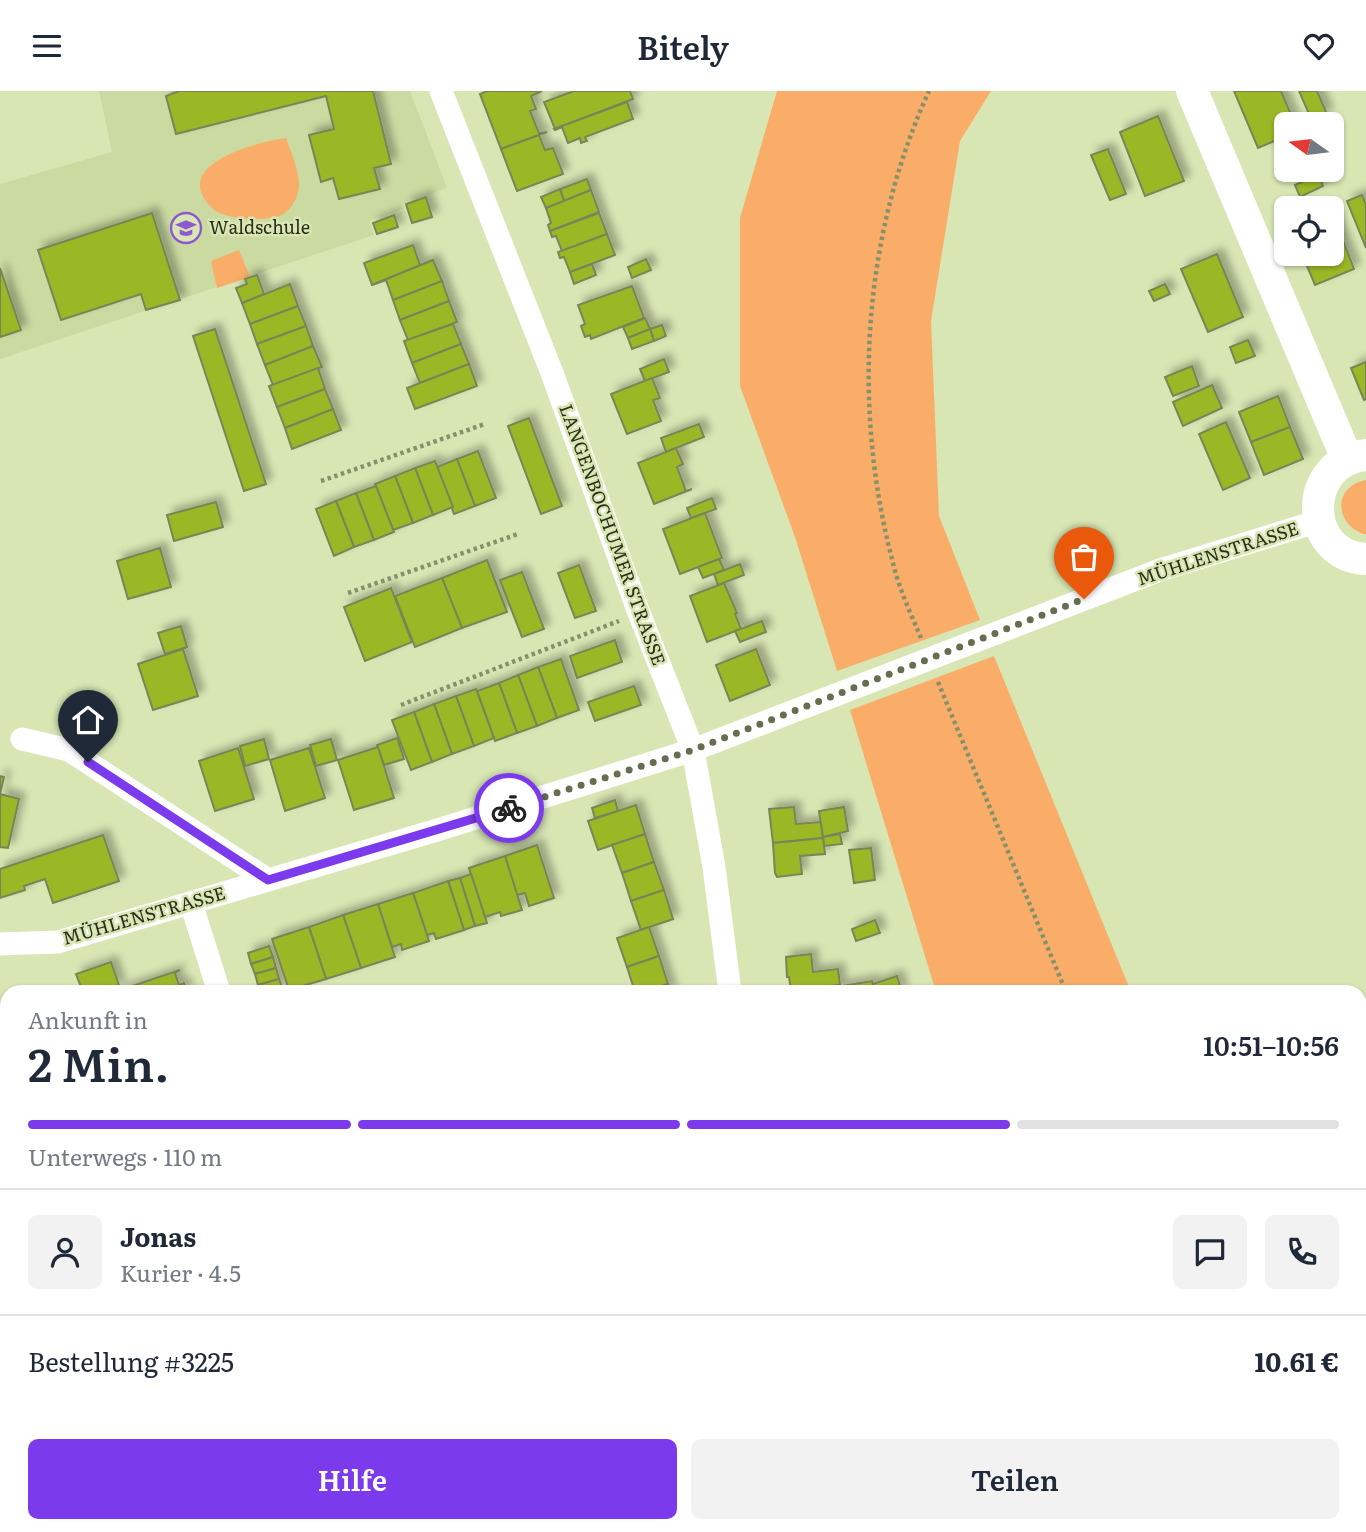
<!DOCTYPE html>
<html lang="de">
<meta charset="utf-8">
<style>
body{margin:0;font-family:Literata,serif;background:#f2f2f3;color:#1f2937;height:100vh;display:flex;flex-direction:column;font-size:26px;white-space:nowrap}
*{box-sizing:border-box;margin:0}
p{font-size:23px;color:#747a83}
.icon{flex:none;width:38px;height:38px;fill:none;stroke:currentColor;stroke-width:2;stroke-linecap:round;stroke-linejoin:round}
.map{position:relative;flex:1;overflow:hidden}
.details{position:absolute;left:0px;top:894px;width:1367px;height:548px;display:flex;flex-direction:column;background:#fff;border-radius:21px 21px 0 0;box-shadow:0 2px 5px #0004}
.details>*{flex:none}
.needle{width:46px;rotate:284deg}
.fabs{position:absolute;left:1274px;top:21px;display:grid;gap:14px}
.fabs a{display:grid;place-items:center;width:70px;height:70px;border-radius:10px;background:#fff;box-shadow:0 2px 5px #0004;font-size:35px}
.pin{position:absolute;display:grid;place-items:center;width:60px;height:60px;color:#fff;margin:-72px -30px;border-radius:50% 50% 50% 0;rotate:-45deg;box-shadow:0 0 7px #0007}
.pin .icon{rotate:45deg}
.courier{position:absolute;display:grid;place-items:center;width:70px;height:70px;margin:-35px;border:5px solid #7c3aed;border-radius:50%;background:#fff;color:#222;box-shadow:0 2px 9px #0007}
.headline em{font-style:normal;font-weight:600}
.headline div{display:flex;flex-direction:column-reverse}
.headline{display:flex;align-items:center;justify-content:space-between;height:119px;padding:0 28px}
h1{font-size:46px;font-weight:600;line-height:52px}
.bar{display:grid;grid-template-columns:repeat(4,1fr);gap:10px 7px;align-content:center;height:84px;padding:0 28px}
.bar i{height:9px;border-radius:5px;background:#e0e1e3}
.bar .active{background:#7c3aed}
.bar p{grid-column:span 4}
.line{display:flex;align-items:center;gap:18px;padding:0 28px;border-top:2px solid #e0e1e3}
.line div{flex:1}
.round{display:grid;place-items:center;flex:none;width:74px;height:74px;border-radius:10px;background:#f2f2f3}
.button{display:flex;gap:14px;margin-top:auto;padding:14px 28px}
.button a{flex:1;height:80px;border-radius:10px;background:#7c3aed;color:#fff;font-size:28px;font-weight:600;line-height:80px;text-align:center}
.button a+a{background:#f2f2f3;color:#1f2937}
header{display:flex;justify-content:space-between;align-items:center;height:91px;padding:0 28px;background:#fff;font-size:32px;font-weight:600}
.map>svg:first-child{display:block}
.built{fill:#cadaa1}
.green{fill:#faad68}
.building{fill:#9ab828;stroke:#788556;stroke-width:2;filter:url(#shadow)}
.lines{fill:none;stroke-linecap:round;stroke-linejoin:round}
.path{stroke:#86916c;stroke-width:4.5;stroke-dasharray:3.5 3.5;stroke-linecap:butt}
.street{stroke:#fff;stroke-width:23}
.secondary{stroke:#fff;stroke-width:32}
.done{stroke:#666e50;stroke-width:7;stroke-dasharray:0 12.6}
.route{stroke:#7c3aed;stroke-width:9}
.labels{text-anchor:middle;stroke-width:5;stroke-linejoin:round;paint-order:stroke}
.poi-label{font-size:18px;fill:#292e1a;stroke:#d7e6b3;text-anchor:start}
.street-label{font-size:18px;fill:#292e1a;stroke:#d7e6b3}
</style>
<header><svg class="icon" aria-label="menu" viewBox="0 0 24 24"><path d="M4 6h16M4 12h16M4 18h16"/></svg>Bitely<svg class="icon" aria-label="heart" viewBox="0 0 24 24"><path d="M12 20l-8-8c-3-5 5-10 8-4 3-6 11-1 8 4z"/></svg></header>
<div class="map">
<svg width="1366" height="1441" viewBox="0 0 1366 1441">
<defs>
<filter id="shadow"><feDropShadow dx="6" dy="-6" stdDeviation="3.5" flood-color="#0004"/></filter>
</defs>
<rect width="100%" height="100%" fill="#d7e6b3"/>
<g class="built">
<polygon points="99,0 410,0 447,97 403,113 405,117 369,130 374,144 0,268 0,93 112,61"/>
<polygon points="0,918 7,937 7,1271 0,1273"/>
</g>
<g class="green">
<polygon points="777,0 991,0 960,50 931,230 939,425 980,529 837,580 795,446 740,295 740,127"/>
<path d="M286,47C291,62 299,79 299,94C299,104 293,116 285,122C271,132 223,129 212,117C168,74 256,51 286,47Z"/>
<polygon points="239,159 250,186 217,197 211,170"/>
<path d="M1366,389V443H1363C1334,432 1333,395 1366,389Z"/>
<polygon points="994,565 1131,901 936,901 850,619"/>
<polygon points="58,1435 200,1435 201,1441 61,1441"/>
<polygon points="564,1435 824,1435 825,1441 555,1441"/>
<polygon points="1242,1435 1354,1435 1357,1441 1244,1441"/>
</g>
<g class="building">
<polygon points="179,0 373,0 391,73 374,77 380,98 339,108 333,87 321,91 309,44 334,38 326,5 176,43 166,5"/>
<polygon points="487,0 542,0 531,5 536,18 530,20 539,42 547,41 501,58 480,3"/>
<polygon points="574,0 630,0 633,8 555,38 544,11"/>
<polygon points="1234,0 1281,0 1295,33 1286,33 1286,45 1258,57"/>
<polygon points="1299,0 1317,0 1327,23 1312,30"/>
<polygon points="627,11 633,28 585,46 587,50 581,52 580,47 568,52 562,36 555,39 554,38"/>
<polygon points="1158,25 1184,90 1145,105 1120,41"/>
<polygon points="539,44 545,59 553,57 563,83 517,100 501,58"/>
<polygon points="1108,58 1126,103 1110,109 1091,64"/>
<polygon points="1318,84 1323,95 1300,106 1295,94"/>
<polygon points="587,88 591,99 564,110 560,98"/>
<polygon points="560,98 564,110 546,117 541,106"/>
<polygon points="591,99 599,121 550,140 548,134 551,132 546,117"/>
<polygon points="1362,104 1366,114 1366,157 1347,110"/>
<polygon points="426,106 432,126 412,132 406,113"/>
<polygon points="152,122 180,209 146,219 141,203 61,229 38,159"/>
<polygon points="599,122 607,143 562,160 556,145 552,146 550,140"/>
<polygon points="394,124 398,136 377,143 373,132"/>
<polygon points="1332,124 1342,147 1332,151"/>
<polygon points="607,143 615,164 570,181 564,166 560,167 558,161"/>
<polygon points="1342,147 1354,178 1315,194 1302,163 1332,163 1332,151"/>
<polygon points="413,154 420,174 433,169 372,194 364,172"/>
<polygon points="1217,163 1243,226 1208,241 1181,178"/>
<polygon points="646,168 651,179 632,187 628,176"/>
<polygon points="433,169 442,190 393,209 386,189 372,194"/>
<polygon points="592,173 596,184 574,193 570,181"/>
<polygon points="0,177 21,239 0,246"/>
<polygon points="257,184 264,203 242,212 236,197 247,193 245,188"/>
<polygon points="442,190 449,210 400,229 393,209"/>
<polygon points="290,193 298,215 250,233 242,212"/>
<polygon points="1165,193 1170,203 1154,210 1149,200"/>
<polygon points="632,195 644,227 591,248 590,244 585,246 581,235 585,233 578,214"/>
<polygon points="449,210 457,231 408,249 400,229"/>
<polygon points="298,215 306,235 257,253 250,233"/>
<polygon points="645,227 650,238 628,247 623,236"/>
<polygon points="453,233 461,253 412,272 404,250"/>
<polygon points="662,234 666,245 654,250 650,238"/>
<polygon points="306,235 313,255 265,274 257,253"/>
<polygon points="215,238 266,393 244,400 193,245"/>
<polygon points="650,238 654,250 632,258 628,247"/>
<polygon points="1248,249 1255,265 1236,272 1230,256"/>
<polygon points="461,253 469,273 420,292 412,272"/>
<polygon points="313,255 322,276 273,294 265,274"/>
<polygon points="664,268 669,281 645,290 640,278"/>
<polygon points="1366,271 1366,308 1364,309 1351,277"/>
<polygon points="469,273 477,295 415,318 407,297"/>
<polygon points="1192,275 1199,295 1173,305 1165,286"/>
<polygon points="318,277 325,298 277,316 269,295"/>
<polygon points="652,287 660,307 653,309 661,330 627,343 611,303"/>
<polygon points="1212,294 1222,317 1183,335 1173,311"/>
<polygon points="325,298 333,318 285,337 277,316"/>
<polygon points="1278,305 1290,336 1251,351 1239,321"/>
<polygon points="333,318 341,339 292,358 285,337"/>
<polygon points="529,327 562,415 541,423 508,335"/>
<polygon points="1226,331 1250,387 1223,399 1199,343"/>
<polygon points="699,333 704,346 666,361 661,347"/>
<polygon points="1290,336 1303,368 1264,384 1251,351"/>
<polygon points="676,357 683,373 677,376 686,400 692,398 654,413 638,372"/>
<polygon points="478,360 496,407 475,415 457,368"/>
<polygon points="457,368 475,415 454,423 437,376"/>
<polygon points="435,370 453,416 433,424 415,377"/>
<polygon points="415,377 433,424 413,432 395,385"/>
<polygon points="395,385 413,432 393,439 375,393"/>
<polygon points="376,395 394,441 374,449 356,402"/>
<polygon points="356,402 374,449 354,456 336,410"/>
<polygon points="712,407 716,418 691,427 687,417"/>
<polygon points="336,410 354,456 334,465 316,418"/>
<polygon points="216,411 223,436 174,450 167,424"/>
<polygon points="705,422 722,467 680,483 663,438"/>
<polygon points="160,457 171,496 128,508 117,470"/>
<polygon points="719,468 724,479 703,487 698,476"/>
<polygon points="487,469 507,521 462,537 442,487"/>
<polygon points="740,473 744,484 718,494 714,483"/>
<polygon points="579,474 596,520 575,527 558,482"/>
<polygon points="522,481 544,538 522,546 500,489"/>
<polygon points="442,487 462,537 415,556 395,505"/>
<polygon points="724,492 737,522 735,523 741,538 707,551 690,505"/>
<polygon points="391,497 412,551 365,570 344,516"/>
<polygon points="762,530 766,541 740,551 735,540"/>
<polygon points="181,535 187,556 165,563 158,542"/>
<polygon points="615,549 622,571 577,587 570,565"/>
<polygon points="183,558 198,605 153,619 138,573"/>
<polygon points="756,558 770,594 730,610 716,574"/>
<polygon points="561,568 579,619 557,627 538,576"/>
<polygon points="538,576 557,627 537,635 518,584"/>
<polygon points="518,584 537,635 517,642 499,592"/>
<polygon points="499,592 517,642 495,650 477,600"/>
<polygon points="634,595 641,614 595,630 588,611"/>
<polygon points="476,598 494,647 474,655 456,605"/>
<polygon points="456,605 474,655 452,663 434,613"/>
<polygon points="434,613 452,663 432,671 414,621"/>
<polygon points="414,621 432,671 411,679 392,629"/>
<polygon points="397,647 404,668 384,674 377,654"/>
<polygon points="264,648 269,668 245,675 240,655"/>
<polygon points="331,648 337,669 316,675 310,654"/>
<polygon points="378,656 394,707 354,719 338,669"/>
<polygon points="238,657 254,708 215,720 199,670"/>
<polygon points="309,657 325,707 285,720 270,669"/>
<polygon points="0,685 4,686 0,703 19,708 8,757 0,756"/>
<polygon points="615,709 618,720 595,727 592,717"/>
<polygon points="636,714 645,743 598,759 588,730"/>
<polygon points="794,716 796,733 821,731 823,747 773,752 769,718"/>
<polygon points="844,716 848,740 823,746 819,720"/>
<polygon points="645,743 654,771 622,782 612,754"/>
<polygon points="840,743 842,753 824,755 823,746"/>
<polygon points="103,744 119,790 53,812 45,788 24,795 25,799 0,807 0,778"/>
<polygon points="823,747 825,763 800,765 802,783 777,786 775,782 773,752"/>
<polygon points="537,754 554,807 529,815 525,802 517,804 505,765"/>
<polygon points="871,757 875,789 854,792 849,759"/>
<polygon points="505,765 522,819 501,825 500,821 485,826 469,777"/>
<polygon points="654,771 664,799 631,810 622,782"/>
<polygon points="471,783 487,832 475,835 460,787"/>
<polygon points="460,787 475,835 464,839 448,790"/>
<polygon points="448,790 464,839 436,848 434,842 427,844 413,802"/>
<polygon points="664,799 673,828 641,839 631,810"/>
<polygon points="413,802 429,850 402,859 401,853 392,856 378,813"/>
<polygon points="378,813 395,866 361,877 343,824"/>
<polygon points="343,824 361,877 326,888 309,836"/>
<polygon points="875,829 880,842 856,850 852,838"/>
<polygon points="309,836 326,888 289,899 272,848"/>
<polygon points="649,836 659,865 627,876 617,847"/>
<polygon points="269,855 273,866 251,873 248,862"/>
<polygon points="811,863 813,881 838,878 840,894 791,900 789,886 787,886 786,866"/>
<polygon points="659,865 668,893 643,901 635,901 627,876"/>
<polygon points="273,866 276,877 255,883 251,873"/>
<polygon points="111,871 119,894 98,901 83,901 76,883"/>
<polygon points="276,877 279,888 258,894 255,883"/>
<polygon points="180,879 175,882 179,894 184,892 187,901 114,901"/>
<polygon points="897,885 902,901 841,901 841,895 872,890 873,893"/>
<polygon points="279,888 283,899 260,901 258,894"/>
<polygon points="668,893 671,901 643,901"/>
<polygon points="840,894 841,901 791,901 791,900"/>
<polygon points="0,992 7,1009 7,1013 0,1015"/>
<polygon points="3,1014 7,1023 7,1083 0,1066 0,1015"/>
<polygon points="0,1085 7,1102 7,1130 0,1133"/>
<polygon points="7,1142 7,1233 0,1216 0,1144"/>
<polygon points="5,1361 7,1435 18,1435 0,1441 0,1363"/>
<polygon points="413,1435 445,1435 445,1441 414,1441"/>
<rect x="471" y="1435" width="72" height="6"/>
</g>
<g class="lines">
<g class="path">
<polyline points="321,390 485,333"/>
<polyline points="348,502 518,443"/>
<path d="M921,547C911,523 899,498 893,472C852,317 862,147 929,0"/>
<polyline points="938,591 1066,901"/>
<polyline points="401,614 619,530"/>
<polyline points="1279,1435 1281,1441"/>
</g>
<g class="street">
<polyline points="441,0 552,282 639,522 693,659 714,776 730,901"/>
<polyline points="22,648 69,659 268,789"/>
<polyline points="191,812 219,901"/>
<polyline points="0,853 58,851 434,740 693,659 1160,479 1319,430"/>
<polyline points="797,1435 798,1441"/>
</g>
<g class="secondary">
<polyline points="1192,0 1347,368"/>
<path d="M1366,364C1302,370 1302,465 1366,468"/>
</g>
</g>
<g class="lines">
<polyline class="done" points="509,717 693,659 1084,508"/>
<polyline class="route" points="88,671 268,789 509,717"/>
</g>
<defs>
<g id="school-ring" transform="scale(1.575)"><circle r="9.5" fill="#d7e6b3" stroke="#8d58d0" stroke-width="1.5"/><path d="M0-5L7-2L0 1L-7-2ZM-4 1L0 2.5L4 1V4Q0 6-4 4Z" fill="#8d58d0"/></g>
</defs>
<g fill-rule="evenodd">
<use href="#school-ring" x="186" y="137"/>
</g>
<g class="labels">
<g class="poi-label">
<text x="209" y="143">Waldschule</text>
</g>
<g class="street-label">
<text transform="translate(612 444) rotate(70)" y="6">LANGENBOCHUMER STRASSE</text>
<text transform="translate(1218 463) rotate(-18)" y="6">MÜHLENSTRASSE</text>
<text transform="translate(144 825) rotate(-16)" y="6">MÜHLENSTRASSE</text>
</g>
</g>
</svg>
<div class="fabs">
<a><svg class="needle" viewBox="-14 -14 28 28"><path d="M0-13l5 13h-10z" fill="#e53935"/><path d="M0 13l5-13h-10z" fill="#747a83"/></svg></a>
<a><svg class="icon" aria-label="locate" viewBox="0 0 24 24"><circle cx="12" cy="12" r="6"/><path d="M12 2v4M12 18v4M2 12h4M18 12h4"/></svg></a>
</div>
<div class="pin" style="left:1084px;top:508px;background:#ea580c"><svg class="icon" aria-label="bag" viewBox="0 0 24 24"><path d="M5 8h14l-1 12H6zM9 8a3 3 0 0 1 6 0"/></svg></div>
<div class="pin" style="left:88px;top:671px;background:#1f2937"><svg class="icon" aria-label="home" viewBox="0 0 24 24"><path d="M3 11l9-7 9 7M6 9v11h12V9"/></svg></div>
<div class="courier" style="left:509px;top:717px"><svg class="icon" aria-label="bike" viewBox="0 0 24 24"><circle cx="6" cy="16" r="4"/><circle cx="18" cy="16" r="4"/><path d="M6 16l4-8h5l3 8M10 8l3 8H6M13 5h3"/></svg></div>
<section class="details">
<div class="headline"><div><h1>2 Min.</h1><p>Ankunft in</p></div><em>10:51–10:56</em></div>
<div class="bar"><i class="active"></i><i class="active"></i><i class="active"></i><i></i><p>Unterwegs · 110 m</p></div>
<div class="line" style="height:126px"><a class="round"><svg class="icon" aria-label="person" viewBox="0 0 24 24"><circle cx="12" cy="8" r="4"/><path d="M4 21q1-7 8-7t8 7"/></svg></a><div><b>Jonas</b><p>Kurier · 4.5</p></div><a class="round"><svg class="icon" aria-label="chat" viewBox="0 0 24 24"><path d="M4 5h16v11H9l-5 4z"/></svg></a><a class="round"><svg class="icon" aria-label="phone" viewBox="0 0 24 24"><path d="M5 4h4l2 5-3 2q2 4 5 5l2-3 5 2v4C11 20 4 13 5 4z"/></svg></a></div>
<div class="line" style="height:91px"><div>Bestellung #3225</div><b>10.61 €</b></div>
<div class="button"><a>Hilfe</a><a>Teilen</a></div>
</section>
</div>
